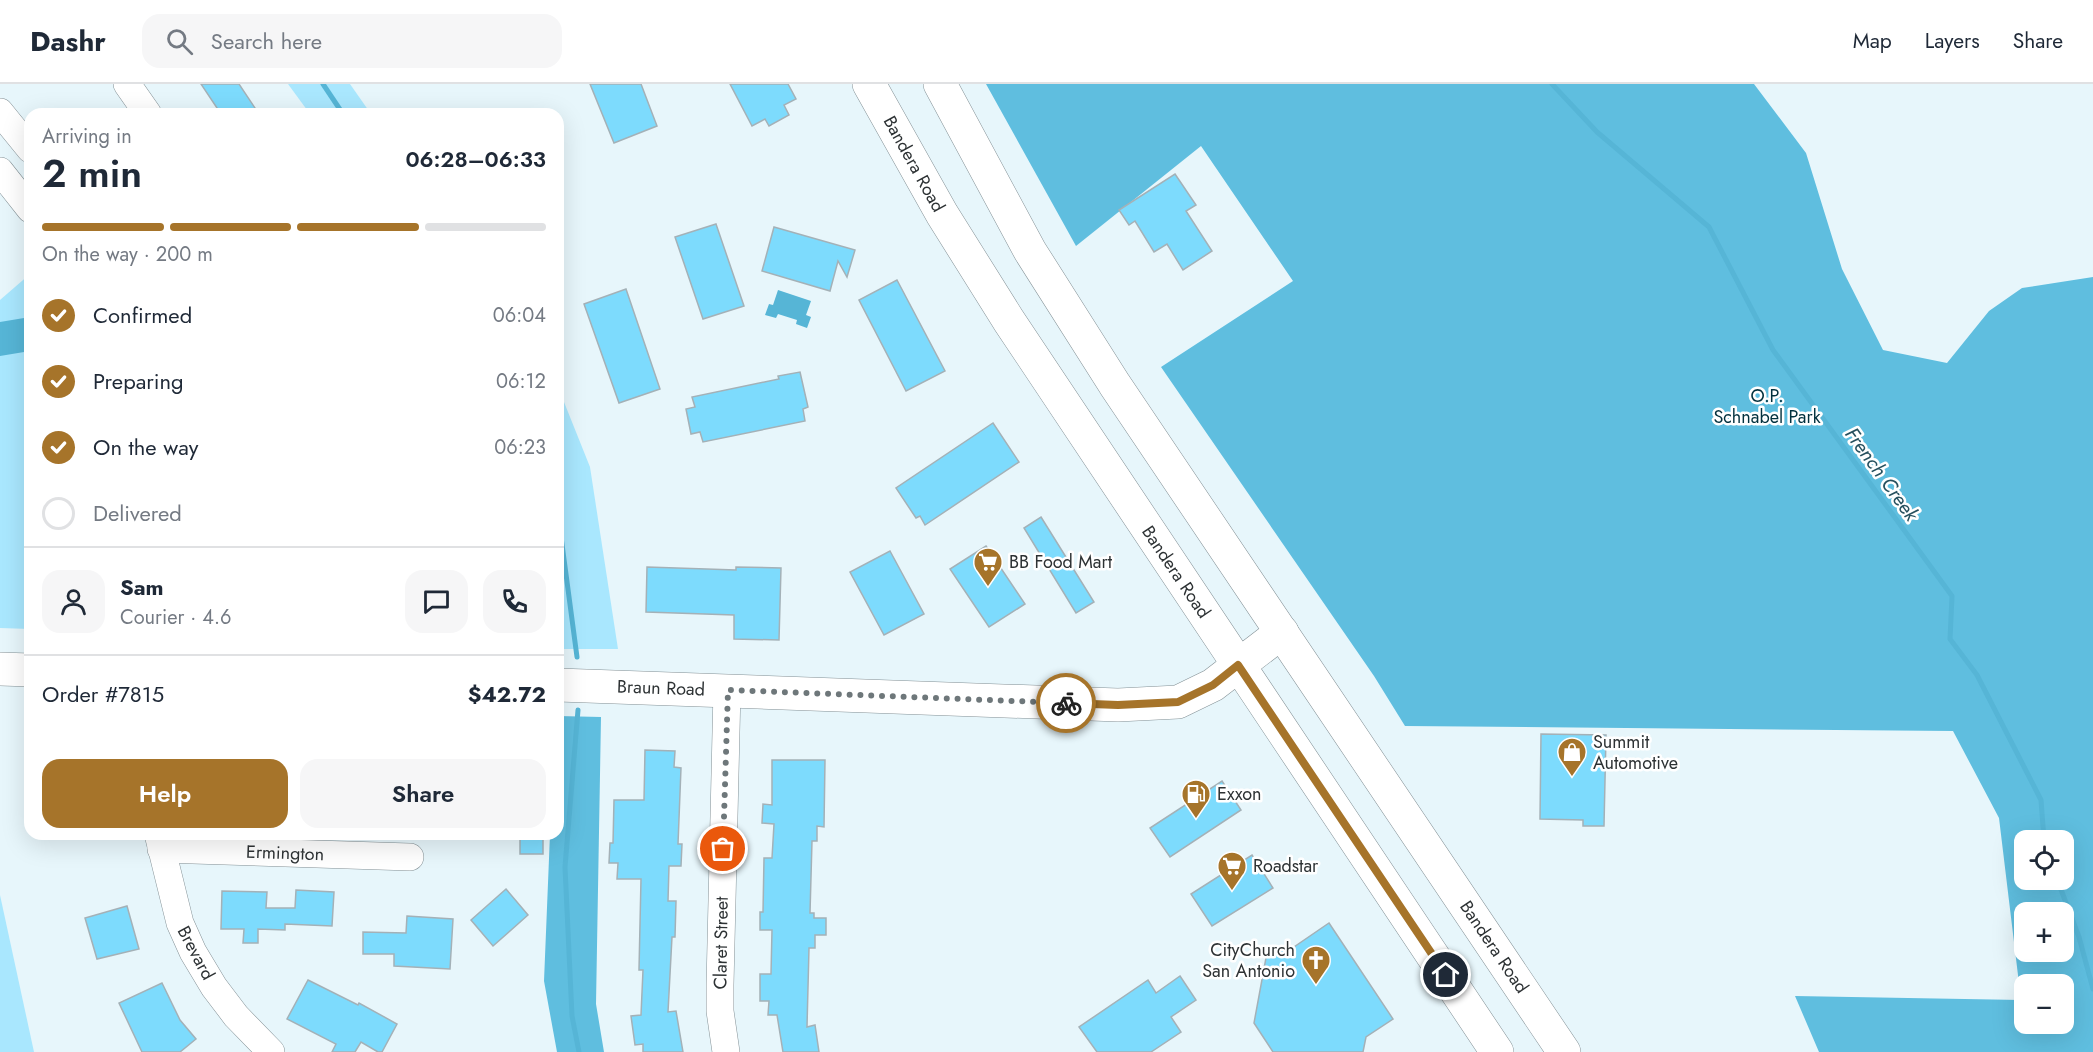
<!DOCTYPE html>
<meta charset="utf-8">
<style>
body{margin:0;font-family:Jost,sans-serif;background:#f6f6f7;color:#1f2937;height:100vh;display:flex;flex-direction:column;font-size:22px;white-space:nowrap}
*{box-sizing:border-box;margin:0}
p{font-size:20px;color:#747a83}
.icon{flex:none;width:33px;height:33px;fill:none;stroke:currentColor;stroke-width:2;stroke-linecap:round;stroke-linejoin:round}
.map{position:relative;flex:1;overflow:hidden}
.panel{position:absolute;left:24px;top:24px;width:540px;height:732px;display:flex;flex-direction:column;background:#fff;border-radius:18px;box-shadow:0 6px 24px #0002}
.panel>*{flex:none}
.controls{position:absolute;left:2014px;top:746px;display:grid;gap:12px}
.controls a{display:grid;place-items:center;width:60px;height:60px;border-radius:12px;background:#fff;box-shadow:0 6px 24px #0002;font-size:30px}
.pin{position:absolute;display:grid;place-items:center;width:51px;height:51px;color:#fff;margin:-26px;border:3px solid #fff;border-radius:50%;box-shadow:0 2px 6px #0007}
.courier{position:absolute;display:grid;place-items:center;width:60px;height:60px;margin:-30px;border:4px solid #a6742a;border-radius:50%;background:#fff;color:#222;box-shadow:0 2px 8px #0007}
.headline em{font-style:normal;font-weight:600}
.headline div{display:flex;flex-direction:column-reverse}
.headline{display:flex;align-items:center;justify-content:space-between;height:102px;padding:0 18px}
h1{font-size:39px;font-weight:600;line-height:45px}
.bar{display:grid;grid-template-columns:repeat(4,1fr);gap:9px 6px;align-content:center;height:72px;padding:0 18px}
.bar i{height:8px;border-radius:4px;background:#e0e1e3}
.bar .selected{background:#a6742a}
.bar p{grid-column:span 4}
.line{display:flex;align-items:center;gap:15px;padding:0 18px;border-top:2px solid #e0e1e3}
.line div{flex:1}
.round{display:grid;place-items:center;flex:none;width:63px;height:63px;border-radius:18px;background:#f6f6f7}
ol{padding:0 18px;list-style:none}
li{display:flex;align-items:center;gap:18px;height:66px}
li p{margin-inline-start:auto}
li .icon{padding:6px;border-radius:50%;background:#a6742a;color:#fff;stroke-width:4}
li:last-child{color:#747a83}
li i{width:33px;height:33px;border:3px solid #e0e1e3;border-radius:50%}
.action{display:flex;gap:12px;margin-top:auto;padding:12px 18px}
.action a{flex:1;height:69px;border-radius:18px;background:#a6742a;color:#fff;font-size:24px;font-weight:600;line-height:69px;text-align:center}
.action a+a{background:#f6f6f7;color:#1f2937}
header{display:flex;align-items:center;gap:36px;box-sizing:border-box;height:84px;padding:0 30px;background:#fff;border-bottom:2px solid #e0e1e3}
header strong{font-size:28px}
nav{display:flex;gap:33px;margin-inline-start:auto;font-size:21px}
.search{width:420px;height:54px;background:#f6f6f7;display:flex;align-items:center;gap:15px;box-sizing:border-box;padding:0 21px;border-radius:18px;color:#747a83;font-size:22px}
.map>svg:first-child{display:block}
.green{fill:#a9e7fe}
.forest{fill:#5fbedf;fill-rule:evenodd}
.water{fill:#56b5d6}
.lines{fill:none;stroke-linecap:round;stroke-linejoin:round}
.stream{stroke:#56b5d6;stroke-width:5}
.building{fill:#7ddbfd;stroke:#a4b1b7;stroke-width:1.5}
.minor-casing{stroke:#849196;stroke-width:28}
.major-casing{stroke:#849196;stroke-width:34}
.minor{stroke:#fff;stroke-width:27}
.major{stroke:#fff;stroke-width:33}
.done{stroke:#6e777a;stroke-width:6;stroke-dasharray:0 10.8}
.route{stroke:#a6742a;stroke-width:8}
.labels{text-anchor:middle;stroke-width:5;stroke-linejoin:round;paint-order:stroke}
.street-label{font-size:18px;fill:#2d3234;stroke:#fff}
.park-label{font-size:18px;fill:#02313e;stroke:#fff}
.poi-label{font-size:18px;fill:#2d3234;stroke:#fff;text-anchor:start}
.water-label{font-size:20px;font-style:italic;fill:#27515f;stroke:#fff}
</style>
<header>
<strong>Dashr</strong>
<div class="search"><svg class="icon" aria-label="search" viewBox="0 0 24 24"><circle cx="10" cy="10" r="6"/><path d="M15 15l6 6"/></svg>Search here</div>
<nav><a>Map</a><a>Layers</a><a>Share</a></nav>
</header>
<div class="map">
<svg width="2093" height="968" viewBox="0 0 2093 968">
<rect width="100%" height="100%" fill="#e7f6fb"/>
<g class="green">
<polygon points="288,0 350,0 371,30 310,30"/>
<polygon points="30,190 30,545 0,544 0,216"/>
<polygon points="558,303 590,383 618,565 558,565"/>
<polygon points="0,811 34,968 0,968"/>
</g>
<g class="forest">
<path d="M986,0H1754L1806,69L1842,185L1883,266L1947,279L1989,227L2022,204L2093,193V968H1819L1795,912L2021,916L1999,734L1953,647L1405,642L1374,592L1161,283L1293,197L1201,62L1076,162ZM2025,756H2064V795H2025ZM2025,828H2064V867H2025ZM2025,900H2064V939H2025Z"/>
<polygon points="558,632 601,633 596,920 604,968 557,968 544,897 550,750 558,750"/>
</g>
<g class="water">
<polygon points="778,206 811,217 806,231 811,233 807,244 796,240 797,236 778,230 776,234 765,231 769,220 773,221"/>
<polygon points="30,233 30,267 0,272 0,238"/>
</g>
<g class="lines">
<g class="stream">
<polyline points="323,0 343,30"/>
<polyline points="1552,0 1597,48 1709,143 1773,266 1952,512 1950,555 1977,591 2041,716 2044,756"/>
<polyline points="558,430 577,573"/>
<polyline points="578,626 565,783 572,932 579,968"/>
<polyline points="2057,795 2079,853 2093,905"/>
</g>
</g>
<g class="building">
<polygon points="201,0 239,0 259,30 221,30"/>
<polygon points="590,0 641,0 657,42 614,59"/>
<polygon points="730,0 788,0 796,15 784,21 789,31 769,42 765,35 752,42"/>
<polygon points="1175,90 1196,121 1186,127 1212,167 1183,186 1167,160 1154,168 1135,137 1129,141 1119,126"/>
<polygon points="716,140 744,222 703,235 675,153"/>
<polygon points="774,143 855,166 847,193 838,177 830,207 762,187"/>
<polygon points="897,196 945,287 906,307 859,216"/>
<polygon points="626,205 660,305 619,319 584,220"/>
<polygon points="800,288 808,323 803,325 805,337 703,358 700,348 691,350 686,325 695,323 692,313 779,295 778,292"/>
<polygon points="993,339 1019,378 925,441 920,432 916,434 896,404"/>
<polygon points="1041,433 1094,518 1076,529 1024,444"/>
<polygon points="986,462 1025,520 989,543 950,485"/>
<polygon points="890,467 924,530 884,551 850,488"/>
<polygon points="647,483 736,486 736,483 781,484 779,556 734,555 734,531 646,528"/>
<polygon points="1541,650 1606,651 1604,742 1583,742 1583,736 1540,735"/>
<polygon points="645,666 675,667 674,683 681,684 678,760 682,760 681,782 669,782 668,817 676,817 675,853 672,853 668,928 676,927 683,968 643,968 643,960 635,961 631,932 641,931 643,886 639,886 641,795 617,795 618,779 609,779 610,759 613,759 614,716 644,716"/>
<polygon points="772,676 825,676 824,743 817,742 817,757 812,757 810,829 814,829 814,834 826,834 826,851 815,851 815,864 809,864 807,943 815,941 819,968 783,968 777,931 768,931 769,917 760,917 760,890 771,890 772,846 760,846 760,828 763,828 764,774 772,774 774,740 762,739 763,720 772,721"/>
<polygon points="1222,697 1241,726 1170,773 1150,744"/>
<rect x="520" y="750" width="23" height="20"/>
<polygon points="1252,771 1273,804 1212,842 1191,810"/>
<polygon points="506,805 528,831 493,862 471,836"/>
<polygon points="296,806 334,808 332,842 285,840 285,846 258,845 258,859 243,859 244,845 221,845 222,807 267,808 266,824 295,824"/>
<polygon points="127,822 139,865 97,875 85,834"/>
<polygon points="407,832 453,835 450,885 394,882 394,870 363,870 363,848 406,849"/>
<polygon points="1329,839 1393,935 1366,953 1363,968 1273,968 1254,939 1268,863 1288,867"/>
<polygon points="1180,892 1196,916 1171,933 1181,948 1151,968 1097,968 1079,943 1148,896 1156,909"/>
<polygon points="308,896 358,921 359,919 397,940 382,968 378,968 361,958 355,968 332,968 336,960 287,935"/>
<polygon points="162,899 180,936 196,955 180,968 142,968 119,919"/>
</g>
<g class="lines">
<g class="minor-casing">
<g id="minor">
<polyline points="127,0 148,30"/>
<polyline points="0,28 30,65"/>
<polyline points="0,87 30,125"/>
<polyline points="158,750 180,839 193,868 214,903 236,932 271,968"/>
<polyline points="161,765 410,773"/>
<polyline points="726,968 720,927 720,901 727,606"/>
</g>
</g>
<g class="major-casing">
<g id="major">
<polyline points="869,0 942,130 1009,237 1497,968"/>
<polyline points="940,0 1030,167 1115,301 1564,968"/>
<polyline points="0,585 30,586"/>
<polyline points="558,601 1118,621 1178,618 1213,601 1282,548"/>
</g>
</g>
<use href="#minor" class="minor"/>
<use href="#major" class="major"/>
</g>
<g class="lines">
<polyline class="done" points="723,765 728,606 1066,619"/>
<polyline class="route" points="1066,619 1118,621 1178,618 1213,601 1238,581 1446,891"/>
</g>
<defs>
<g id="supermarket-pin" transform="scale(1.5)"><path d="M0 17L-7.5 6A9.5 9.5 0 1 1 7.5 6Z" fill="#a6742a" stroke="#fff"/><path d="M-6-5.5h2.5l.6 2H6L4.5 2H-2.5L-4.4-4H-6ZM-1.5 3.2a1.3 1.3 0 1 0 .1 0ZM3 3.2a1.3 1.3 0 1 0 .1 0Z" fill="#fff"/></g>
<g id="shop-pin" transform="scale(1.5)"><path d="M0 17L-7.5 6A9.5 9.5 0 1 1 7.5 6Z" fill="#a6742a" stroke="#fff"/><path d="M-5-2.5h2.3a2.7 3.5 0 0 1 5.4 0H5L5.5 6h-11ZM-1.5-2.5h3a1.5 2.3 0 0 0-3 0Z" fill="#fff"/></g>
<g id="fuel-pin" transform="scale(1.5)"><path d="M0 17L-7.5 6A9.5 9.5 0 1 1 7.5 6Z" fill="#a6742a" stroke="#fff"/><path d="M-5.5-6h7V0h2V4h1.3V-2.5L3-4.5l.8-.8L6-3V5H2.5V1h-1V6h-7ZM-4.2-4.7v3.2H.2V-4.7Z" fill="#fff"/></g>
<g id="church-pin" transform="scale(1.5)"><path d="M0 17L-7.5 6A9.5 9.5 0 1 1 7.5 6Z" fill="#a6742a" stroke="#fff"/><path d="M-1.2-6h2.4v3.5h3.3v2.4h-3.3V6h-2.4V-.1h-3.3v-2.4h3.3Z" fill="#fff"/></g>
</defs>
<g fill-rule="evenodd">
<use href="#supermarket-pin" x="988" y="478"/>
<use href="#shop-pin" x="1572" y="668"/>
<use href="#fuel-pin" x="1196" y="710"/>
<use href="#supermarket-pin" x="1232" y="782"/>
<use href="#church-pin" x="1316" y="876"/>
</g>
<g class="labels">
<g class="street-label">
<text transform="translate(914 80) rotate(61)" y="6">Bandera Road</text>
<text transform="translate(1176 488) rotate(56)" y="6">Bandera Road</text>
<text transform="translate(661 604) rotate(2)" y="6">Braun Road</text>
<text transform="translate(285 769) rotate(2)" y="6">Ermington</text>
<text transform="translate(721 859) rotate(-89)" y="6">Claret Street</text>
<text transform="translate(1494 863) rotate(56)" y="6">Bandera Road</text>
<text transform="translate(196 869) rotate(62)" y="6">Brevard</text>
</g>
<g class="park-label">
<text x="1767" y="318">O.P.<tspan x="1767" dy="21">Schnabel Park</tspan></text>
</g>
<g class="poi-label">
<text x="1009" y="484">BB Food Mart</text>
<text x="1593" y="664">Summit<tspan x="1593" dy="21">Automotive</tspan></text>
<text x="1217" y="716">Exxon</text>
<text x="1253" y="788">Roadstar</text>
<text x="1295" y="872" text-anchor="end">CityChurch<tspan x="1295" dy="21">San Antonio</tspan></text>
</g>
<g class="water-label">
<text transform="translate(1882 390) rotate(54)" y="7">French Creek</text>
</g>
</g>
</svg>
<div class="controls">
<a><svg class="icon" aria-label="locate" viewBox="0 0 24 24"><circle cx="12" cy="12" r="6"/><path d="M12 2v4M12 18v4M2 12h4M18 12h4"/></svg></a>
<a>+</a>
<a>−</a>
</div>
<div class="pin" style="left:723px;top:765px;background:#ea580c"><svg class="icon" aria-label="bag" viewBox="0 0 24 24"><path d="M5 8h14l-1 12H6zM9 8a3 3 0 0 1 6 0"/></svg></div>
<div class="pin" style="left:1446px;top:891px;background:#1f2937"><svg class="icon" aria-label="home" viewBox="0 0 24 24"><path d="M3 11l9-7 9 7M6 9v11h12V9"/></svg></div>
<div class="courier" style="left:1066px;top:619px"><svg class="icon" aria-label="bike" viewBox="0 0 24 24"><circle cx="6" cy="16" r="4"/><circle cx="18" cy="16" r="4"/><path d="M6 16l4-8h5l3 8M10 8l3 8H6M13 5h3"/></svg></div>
<section class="panel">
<div class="headline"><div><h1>2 min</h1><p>Arriving in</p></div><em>06:28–06:33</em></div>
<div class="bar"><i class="selected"></i><i class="selected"></i><i class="selected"></i><i></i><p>On the way · 200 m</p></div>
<ol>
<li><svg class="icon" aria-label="check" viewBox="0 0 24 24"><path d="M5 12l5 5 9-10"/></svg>Confirmed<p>06:04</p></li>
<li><svg class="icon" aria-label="check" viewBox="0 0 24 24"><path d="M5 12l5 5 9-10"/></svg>Preparing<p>06:12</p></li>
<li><svg class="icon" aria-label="check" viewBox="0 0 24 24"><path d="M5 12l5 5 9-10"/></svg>On the way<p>06:23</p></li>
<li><i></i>Delivered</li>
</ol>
<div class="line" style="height:108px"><a class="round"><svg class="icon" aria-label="person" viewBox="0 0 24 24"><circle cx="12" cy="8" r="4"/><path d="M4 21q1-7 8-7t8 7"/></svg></a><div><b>Sam</b><p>Courier · 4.6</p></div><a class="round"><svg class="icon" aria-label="chat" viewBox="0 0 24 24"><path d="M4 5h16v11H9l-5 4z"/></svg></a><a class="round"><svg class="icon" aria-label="phone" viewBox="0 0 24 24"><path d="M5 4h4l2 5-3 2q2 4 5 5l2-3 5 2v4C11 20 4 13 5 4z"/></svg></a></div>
<div class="line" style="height:78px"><div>Order #7815</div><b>$42.72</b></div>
<div class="action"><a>Help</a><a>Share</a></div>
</section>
</div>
